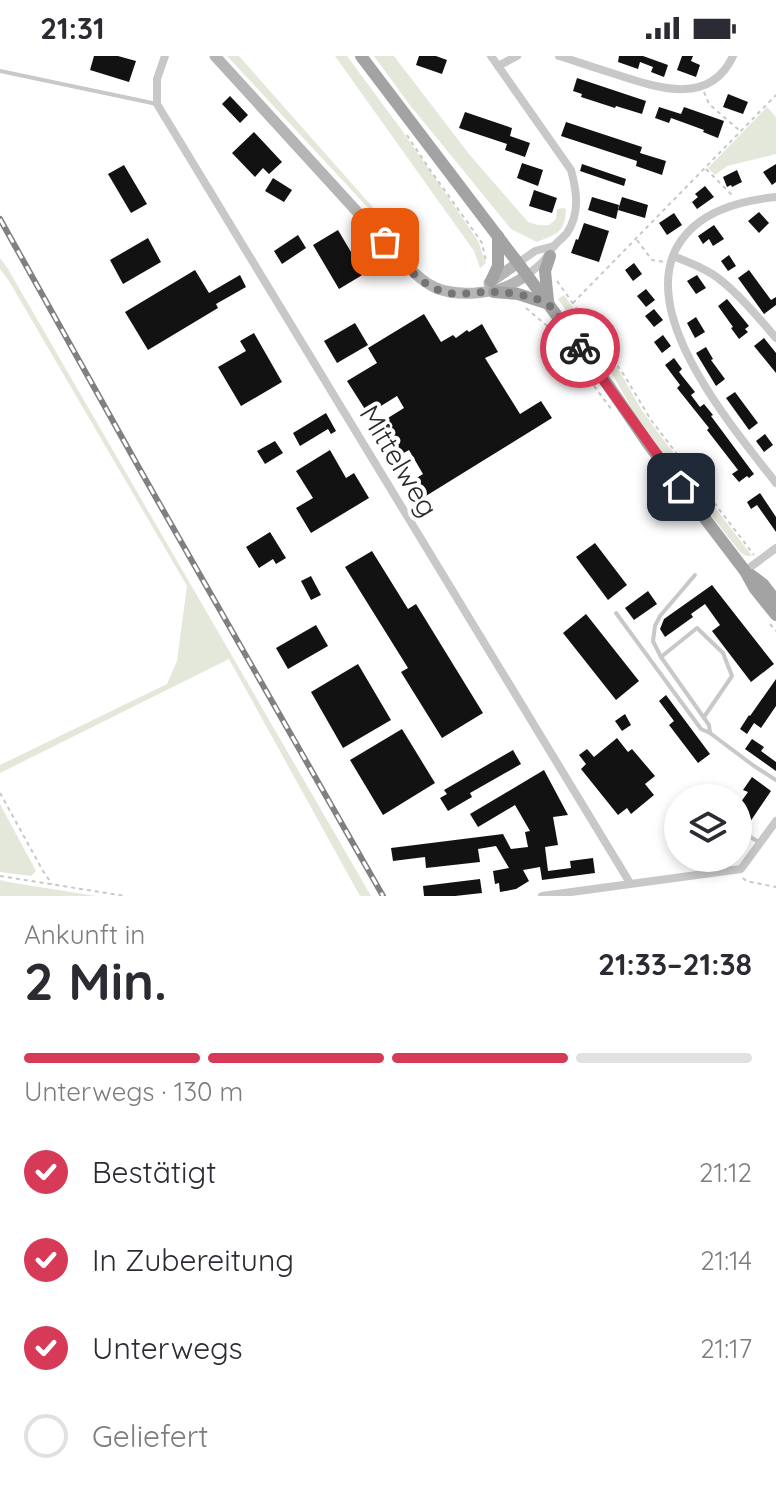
<!DOCTYPE html>
<html lang="de">
<meta charset="utf-8">
<style>
body{margin:0;font-family:Quicksand,sans-serif;background:#f7f7f7;color:#2b2b33;height:100vh;display:flex;flex-direction:column;font-size:30px;white-space:nowrap}
*{box-sizing:border-box;margin:0}
p{font-size:26px;color:#7c7c81}
.icon{flex:none;width:44px;height:44px;fill:none;stroke:currentColor;stroke-width:2;stroke-linecap:round;stroke-linejoin:round}
.map{position:relative;height:840px;overflow:hidden}
.drawer{display:flex;flex-direction:column;background:#fff;flex:1}
.drawer>*{flex:none}
.fabs{position:absolute;left:664px;top:728px;display:grid;gap:16px}
.fabs a{display:grid;place-items:center;width:88px;height:88px;border-radius:50%;background:#fff;box-shadow:0 4px 12px #0003;font-size:40px}
.pin{position:absolute;display:grid;place-items:center;width:68px;height:68px;color:#fff;margin:-34px;border-radius:16px;box-shadow:0 4px 12px #0006}
.courier{position:absolute;display:grid;place-items:center;width:80px;height:80px;margin:-40px;border:6px solid #d63a57;border-radius:50%;background:#fff;color:#222;box-shadow:0 2px 10px #0007}
.summary em{font-style:normal;font-weight:700}
.summary div{display:flex;flex-direction:column-reverse}
.summary{display:flex;align-items:center;justify-content:space-between;height:136px;padding:0 24px}
h1{font-size:52px;font-weight:700;line-height:60px}
.bar{display:grid;grid-template-columns:repeat(4,1fr);gap:12px 8px;align-content:center;height:96px;padding:0 24px}
.bar i{height:10px;border-radius:6px;background:#e1e1e2}
.bar .active{background:#d63a57}
.bar p{grid-column:span 4}
ol{padding:0 24px;list-style:none}
li{display:flex;align-items:center;gap:24px;height:88px}
li p{margin-inline-start:auto}
li .icon{padding:8px;border-radius:50%;background:#d63a57;color:#fff;stroke-width:4}
li:last-child{color:#7c7c81}
li i{width:44px;height:44px;border:4px solid #e1e1e2;border-radius:50%}
.status{display:flex;justify-content:space-between;align-items:center;height:56px;padding:0 40px;background:#fff;direction:ltr}
.status svg{height:22px;fill:currentColor}
.map>svg:first-child{display:block}
.green{fill:#e3e8da}
.building{fill:#121212}
.lines{fill:none;stroke-linecap:round;stroke-linejoin:round}
.path{stroke:#c8c8c8;stroke-width:2;stroke-dasharray:4 4;stroke-linecap:butt}
.service{stroke:#c8c8c8;stroke-width:4}
.minor{stroke:#c8c8c8;stroke-width:8}
.secondary{stroke:#b5b5b5;stroke-width:11}
.primary{stroke:#a3a3a3;stroke-width:12}
.rail-casing{stroke:#808080;stroke-width:6}
.rail{stroke:#fff;stroke-width:3;stroke-dasharray:9;stroke-linecap:butt}
.done{stroke:#757575;stroke-width:8;stroke-dasharray:0 14.4}
.route{stroke:#d63a57;stroke-width:10}
.labels{text-anchor:middle;stroke-width:8;stroke-linejoin:round;paint-order:stroke}
.street-label{font-size:28px;fill:#2b2b2b;stroke:#fff}
</style>
<div class="status"><b>21:31</b><svg viewBox="0 0 49 12"><path d="M0 12V9h3v3zM5 12V6h3v6zM10 12V3h3v9zM15 12V0h3v12zM26 1h20v11H26zM47 4h2v5h-2z"/></svg></div>
<div class="map">
<svg width="776" height="840" viewBox="0 0 776 840">
<rect width="100%" height="100%" fill="#fff"/>
<g class="green">
<polygon points="227,0 239,0 400,182 395,181"/>
<polygon points="335,0 347,0 401,73 466,167 478,185 486,207 480,212 474,195"/>
<path d="M374,0H394L469,98L528,166L538,169H549L556,163L557,153L564,152L566,153C565,177 557,178 537,186L511,173L409,48Z"/>
<polygon points="767,51 776,61 776,98 727,110 715,119 708,112"/>
<polygon points="0,202 8,213 371,840 360,840 229,603 0,717 0,709 167,628 177,605 187,530 9,225 0,213"/>
<polygon points="564,239 620,316 641,353 653,370 752,500 747,500 741,497 667,404 636,360 614,321 558,243"/>
<polygon points="0,748 36,815 31,820 0,816"/>
<polygon points="0,824 8,826 96,840 0,840"/>
</g>
<g class="building">
<polygon points="94,0 118,0 136,5 129,26 90,14"/>
<polygon points="419,0 436,0 447,4 442,18 416,9"/>
<polygon points="619,0 643,0 668,9 664,21 651,16 653,11 640,6 638,13 618,6"/>
<polygon points="682,0 693,0 691,5 700,9 696,21 677,14"/>
<polygon points="577,22 646,45 642,58 616,50 615,52 581,41 582,38 573,35"/>
<polygon points="728,38 748,46 743,58 723,51"/>
<polygon points="230,40 248,59 240,67 222,48"/>
<polygon points="659,51 681,58 684,51 724,65 718,82 703,76 704,74 671,62 669,67 655,62"/>
<polygon points="465,56 512,72 510,80 530,87 525,101 505,94 507,88 459,72"/>
<polygon points="566,66 642,91 640,97 666,105 662,119 636,110 637,105 561,80"/>
<polygon points="254,76 282,106 269,118 263,112 255,121 232,97"/>
<polygon points="522,107 543,114 538,130 517,122"/>
<polygon points="582,108 626,123 624,130 580,115"/>
<polygon points="776,108 776,126 772,129 763,116"/>
<polygon points="124,109 147,148 131,157 108,118"/>
<polygon points="737,114 742,126 732,131 731,129 727,131 723,121"/>
<polygon points="273,122 292,134 284,146 265,135"/>
<polygon points="705,130 714,141 697,153 692,146 698,141 695,138"/>
<polygon points="534,134 557,142 552,157 529,150"/>
<polygon points="592,141 619,149 616,163 588,154"/>
<polygon points="622,141 648,149 645,162 618,154"/>
<polygon points="759,156 769,167 759,177 748,165"/>
<polygon points="674,157 682,169 667,179 659,167"/>
<polygon points="584,167 609,175 599,206 571,197 576,183 578,184"/>
<polygon points="714,169 724,183 713,190 709,183 703,188 698,180"/>
<polygon points="338,174 364,218 339,233 313,189"/>
<polygon points="298,179 306,192 282,208 274,195"/>
<polygon points="148,182 161,206 123,228 110,204"/>
<polygon points="729,199 736,210 728,215 721,205"/>
<polygon points="634,207 642,218 633,225 625,214"/>
<polygon points="195,214 209,237 240,219 246,231 216,248 218,252 148,294 125,256"/>
<polygon points="749,214 771,244 776,241 776,249 764,258 738,222"/>
<polygon points="697,219 706,232 696,238 687,225"/>
<polygon points="646,233 655,244 646,251 637,240"/>
<polygon points="727,243 749,270 745,273 748,276 739,283 731,272 733,271 718,250"/>
<polygon points="654,253 663,264 654,271 645,260"/>
<polygon points="424,258 441,286 453,279 456,282 467,274 469,276 482,268 498,296 485,302 520,358 541,345 552,362 421,443 410,426 423,418 409,394 395,402 375,370 404,352 397,340 368,358 347,325 377,307 368,292"/>
<polygon points="696,261 705,276 695,282 687,267"/>
<polygon points="355,267 368,289 337,307 324,285"/>
<polygon points="254,277 282,326 241,350 218,311 246,295 240,285"/>
<polygon points="663,279 671,290 662,297 654,286"/>
<polygon points="764,282 776,297 776,317 754,290"/>
<polygon points="706,291 713,303 711,304 725,323 716,330 696,297"/>
<polygon points="674,302 682,313 679,316 695,336 691,339 700,351 704,348 713,359 711,360 754,418 749,422 747,420 739,426 732,418 738,414 707,374 709,372 677,332 680,329 665,309"/>
<polygon points="735,336 758,367 749,374 726,342"/>
<polygon points="326,357 336,375 331,378 328,373 300,390 293,377"/>
<polygon points="765,378 773,389 764,396 756,385"/>
<polygon points="275,385 283,397 265,408 257,395"/>
<polygon points="330,394 346,422 354,417 369,442 311,477 296,452 313,442 296,415"/>
<polygon points="760,437 776,461 776,476 757,449 751,453 747,446"/>
<polygon points="270,476 286,502 276,508 273,503 259,512 246,491"/>
<polygon points="595,487 627,529 608,544 576,501"/>
<polygon points="372,495 408,553 416,548 483,657 442,682 401,616 408,612 345,511"/>
<polygon points="311,520 321,539 311,544 301,525"/>
<polygon points="712,529 774,608 751,626 712,575 720,569 705,548 691,558 693,561 665,581 660,573 664,563"/>
<polygon points="648,535 657,548 634,564 625,552"/>
<polygon points="586,558 639,625 616,644 563,577"/>
<polygon points="316,569 328,590 288,613 276,592"/>
<polygon points="358,608 391,664 343,692 311,636"/>
<polygon points="776,623 776,650 761,672 754,667 747,678 740,673 749,659 750,660"/>
<polygon points="666,639 710,698 698,707 669,669 674,665 659,645"/>
<polygon points="625,658 631,669 622,675 615,665"/>
<polygon points="402,673 435,727 383,759 350,704"/>
<polygon points="617,682 628,696 632,693 655,720 645,728 654,739 631,758 627,752 618,759 581,713 586,708 579,699 587,693 594,701"/>
<polygon points="752,683 764,691 761,695 776,706 776,715 745,693"/>
<polygon points="513,694 521,708 470,737 472,741 448,755 440,742 447,738 444,734"/>
<polygon points="544,714 568,759 553,761 558,789 545,791 548,815 571,812 570,805 593,802 595,817 542,824 540,811 523,814 529,825 516,833 500,836 499,827 495,828 493,815 509,812 496,790 478,793 480,806 426,812 425,801 393,805 391,792 503,778 511,793 528,791 525,776 530,775 515,749 478,771 470,758"/>
<polygon points="752,721 771,735 750,766 738,758 738,750 748,736 743,734"/>
<polygon points="480,823 482,837 455,840 424,840 423,830"/>
</g>
<g class="lines">
<g class="path">
<polyline points="704,36 709,48 740,75"/>
<polyline points="407,79 428,111 478,181 482,187 486,205"/>
<polyline points="706,113 734,141"/>
<polyline points="637,184 652,204 665,206"/>
<polyline points="557,225 624,319 651,364 754,499"/>
<polyline points="573,247 776,39"/>
<polyline points="526,252 552,274 612,354"/>
<polyline points="770,568 776,575"/>
<polyline points="0,737 43,815 52,828"/>
<polyline points="0,820 125,840"/>
<polyline points="743,822 746,825 776,831"/>
</g>
<g class="service">
<polyline points="0,15 157,48"/>
<polyline points="695,519 660,560 655,570 653,585 661,601 709,669 710,677"/>
<polyline points="616,557 701,673 710,677 754,710 776,724"/>
<polyline points="661,601 697,572 723,597 732,620 704,661"/>
<polyline points="738,773 760,787"/>
</g>
<g class="minor">
<polyline points="165,0 157,23 157,48 630,827"/>
<path d="M491,0L571,114C577,136 580,157 567,177C563,182 557,186 553,191C545,205 540,209 527,219"/>
<path d="M559,0C578,6 598,13 618,19C658,32 710,50 733,0"/>
<polyline points="498,10 517,0"/>
<path d="M776,141C738,145 697,156 677,191C638,262 735,374 776,427"/>
<path d="M673,200C688,206 705,212 718,222C740,239 758,261 776,282"/>
<polyline points="518,207 535,195 554,190"/>
<polyline points="745,515 776,492"/>
<polyline points="542,840 741,813 776,765"/>
</g>
<g class="secondary">
<path d="M215,0L403,206C427,231 441,239 475,237C498,235 508,232 527,219"/>
<polyline points="489,227 518,207"/>
</g>
<g class="primary">
<polyline points="361,0 518,207 608,329 649,389 745,515 755,533 776,559"/>
<polyline points="491,225 498,210 498,180"/>
<polyline points="494,236 518,238 549,248"/>
<polyline points="548,245 545,215 550,200"/>
<polyline points="751,519 763,528 776,545"/>
</g>
<g class="rail-casing">
<polyline id="rail" points="0,163 143,419 383,840"/>
</g>
<use href="#rail" class="rail"/>
</g>
<g class="lines">
<path class="done" d="M385,186C401,204 417,227 441,235C455,240 471,237 485,236C502,235 538,239 551,251C562,262 571,279 580,292"/>
<polyline class="route" points="580,292 681,431"/>
</g>
<g class="labels">
<g class="street-label">
<text transform="translate(399 405) rotate(59)" y="10">Mittelweg</text>
</g>
</g>
</svg>
<div class="fabs">
<a><svg class="icon" aria-label="layers" viewBox="0 0 24 24"><path d="M12 4l9 5-9 5-9-5zM3 14l9 5 9-5"/></svg></a>
</div>
<div class="pin" style="left:385px;top:186px;background:#ea580c"><svg class="icon" aria-label="bag" viewBox="0 0 24 24"><path d="M5 8h14l-1 12H6zM9 8a3 3 0 0 1 6 0"/></svg></div>
<div class="pin" style="left:681px;top:431px;background:#1f2937"><svg class="icon" aria-label="home" viewBox="0 0 24 24"><path d="M3 11l9-7 9 7M6 9v11h12V9"/></svg></div>
<div class="courier" style="left:580px;top:292px"><svg class="icon" aria-label="bike" viewBox="0 0 24 24"><circle cx="6" cy="16" r="4"/><circle cx="18" cy="16" r="4"/><path d="M6 16l4-8h5l3 8M10 8l3 8H6M13 5h3"/></svg></div>
</div>
<section class="drawer">
<div class="summary"><div><h1>2 Min.</h1><p>Ankunft in</p></div><em>21:33–21:38</em></div>
<div class="bar"><i class="active"></i><i class="active"></i><i class="active"></i><i></i><p>Unterwegs · 130 m</p></div>
<ol>
<li><svg class="icon" aria-label="check" viewBox="0 0 24 24"><path d="M5 12l5 5 9-10"/></svg>Bestätigt<p>21:12</p></li>
<li><svg class="icon" aria-label="check" viewBox="0 0 24 24"><path d="M5 12l5 5 9-10"/></svg>In Zubereitung<p>21:14</p></li>
<li><svg class="icon" aria-label="check" viewBox="0 0 24 24"><path d="M5 12l5 5 9-10"/></svg>Unterwegs<p>21:17</p></li>
<li><i></i>Geliefert</li>
</ol>
</section>
